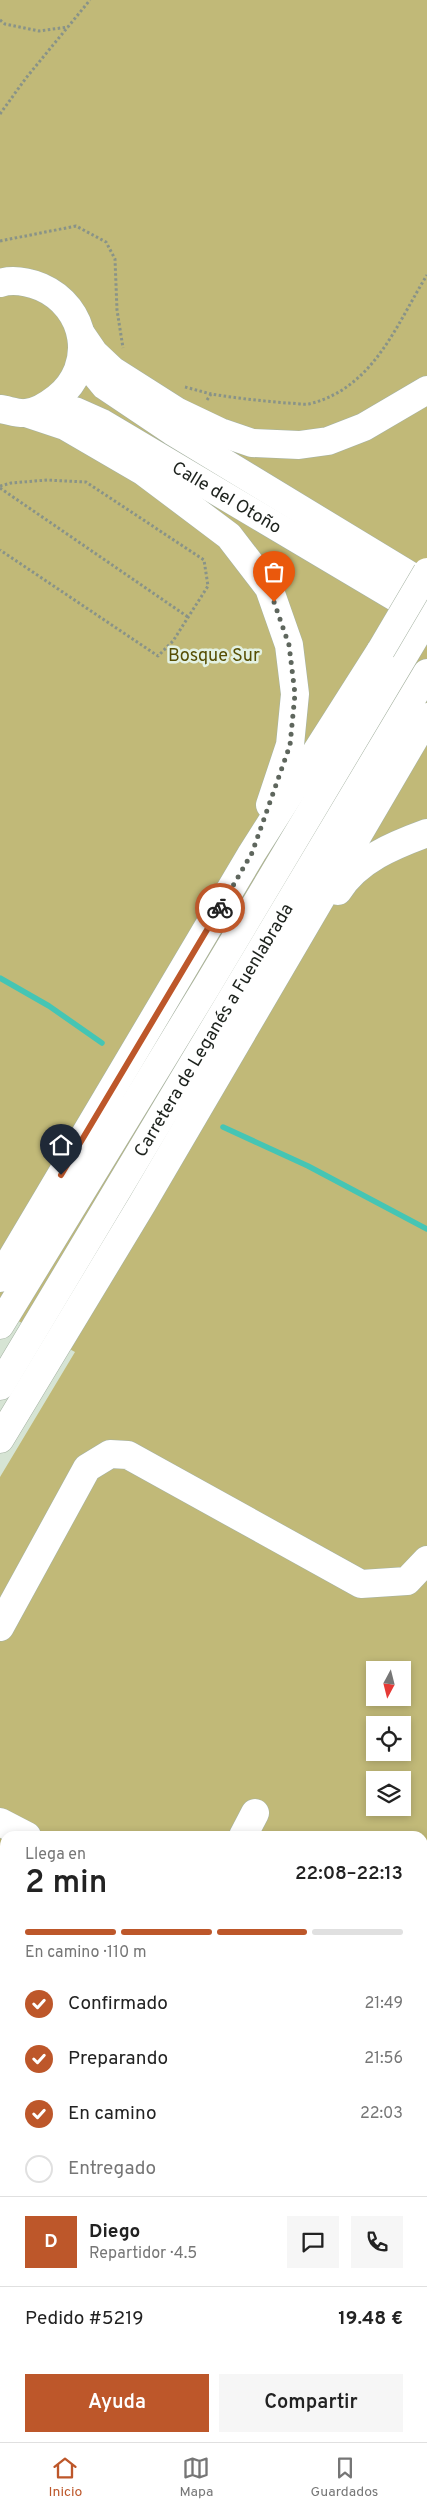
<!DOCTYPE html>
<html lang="es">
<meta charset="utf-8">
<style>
body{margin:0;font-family:Overpass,sans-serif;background:#f6f6f6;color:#222;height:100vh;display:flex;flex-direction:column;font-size:19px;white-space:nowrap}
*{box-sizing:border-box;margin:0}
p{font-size:16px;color:#767676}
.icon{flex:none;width:28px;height:28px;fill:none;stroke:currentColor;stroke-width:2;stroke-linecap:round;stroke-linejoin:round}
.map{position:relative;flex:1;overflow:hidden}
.side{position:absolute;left:0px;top:1831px;width:428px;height:611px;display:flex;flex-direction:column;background:#fff;border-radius:15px 15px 0 0;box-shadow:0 2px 8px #0003}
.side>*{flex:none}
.needle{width:32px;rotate:187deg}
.fabs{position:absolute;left:366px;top:1661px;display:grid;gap:10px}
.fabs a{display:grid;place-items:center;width:45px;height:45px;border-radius:0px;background:#fff;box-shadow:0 2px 8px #0003;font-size:25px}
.pin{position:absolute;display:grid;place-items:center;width:42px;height:42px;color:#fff;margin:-51px -21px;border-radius:50% 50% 50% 0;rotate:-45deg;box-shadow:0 0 5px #0007}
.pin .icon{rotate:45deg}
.courier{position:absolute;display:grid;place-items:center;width:50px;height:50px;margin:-25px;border:4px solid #bd572a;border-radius:50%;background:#fff;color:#222;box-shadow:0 1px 6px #0007}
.head em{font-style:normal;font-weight:600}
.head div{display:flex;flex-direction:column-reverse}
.head{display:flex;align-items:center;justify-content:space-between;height:85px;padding:0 25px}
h1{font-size:32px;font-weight:600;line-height:38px}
.bar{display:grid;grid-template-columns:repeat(4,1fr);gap:8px 5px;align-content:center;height:60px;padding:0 25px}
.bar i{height:6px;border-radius:4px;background:#e0e0e0}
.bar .current{background:#bd572a}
.bar p{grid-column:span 4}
.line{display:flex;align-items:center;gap:12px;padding:0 25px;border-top:1px solid #e0e0e0}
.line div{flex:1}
.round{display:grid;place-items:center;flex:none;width:52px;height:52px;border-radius:0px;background:#f6f6f6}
ol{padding:0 25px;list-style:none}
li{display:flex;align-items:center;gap:15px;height:55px}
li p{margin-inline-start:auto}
li .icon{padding:5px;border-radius:50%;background:#bd572a;color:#fff;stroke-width:4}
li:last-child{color:#767676}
li i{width:28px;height:28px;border:2px solid #e0e0e0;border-radius:50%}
.primary-button{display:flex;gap:10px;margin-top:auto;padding:10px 25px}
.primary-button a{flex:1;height:58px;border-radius:0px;background:#bd572a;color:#fff;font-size:20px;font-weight:600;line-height:58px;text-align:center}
.primary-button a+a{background:#f6f6f6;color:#222}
.tab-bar{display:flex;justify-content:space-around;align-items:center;height:70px;border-top:1px solid #e0e0e0;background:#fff;font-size:14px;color:#767676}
.tab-bar a{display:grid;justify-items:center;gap:2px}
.tab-bar .current{color:#bd572a}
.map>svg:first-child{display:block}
.green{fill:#c1b978;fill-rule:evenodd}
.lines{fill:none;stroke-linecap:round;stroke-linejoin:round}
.stream{stroke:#45c5b4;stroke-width:5.5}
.minor-casing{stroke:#a5b2a3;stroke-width:29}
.highway-casing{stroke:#a5b2a3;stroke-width:29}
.path{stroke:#899388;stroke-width:3;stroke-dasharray:2.5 2.5;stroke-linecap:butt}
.minor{stroke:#fff;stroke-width:28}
.highway{stroke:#fff;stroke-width:28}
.rail{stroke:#313730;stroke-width:4;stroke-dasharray:6 6;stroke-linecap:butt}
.highway-bridge-casing{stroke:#a5b2a3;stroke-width:29;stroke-linecap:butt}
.highway-bridge{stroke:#fff;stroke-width:28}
.done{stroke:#5e665d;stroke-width:5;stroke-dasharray:0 9}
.route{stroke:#bd572a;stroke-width:6}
.labels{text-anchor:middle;stroke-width:5;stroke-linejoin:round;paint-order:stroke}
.street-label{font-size:18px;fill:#1d221d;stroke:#e3f1e2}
.park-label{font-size:18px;fill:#564e03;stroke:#e3f1e2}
</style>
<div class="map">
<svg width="427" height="2442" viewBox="0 0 427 2442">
<rect width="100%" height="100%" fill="#d6e4d4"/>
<g class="green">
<path d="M0,0H427V2204L423,2212L422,1836H5V2438H291L289,2442H0V1477L75,1352L0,1311ZM375,1670H402V1698H375ZM375,1725H402V1752H375ZM375,1780H402V1808H375Z"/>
<polygon points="427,2346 427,2442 381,2442 382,2438 422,2438 423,2353"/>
</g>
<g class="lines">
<g class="stream">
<polyline points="0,978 49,1006 102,1043"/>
<polyline points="223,1127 308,1166 427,1229"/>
</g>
<g class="minor-casing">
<g id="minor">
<path d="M0,283C13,279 28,282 41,287C87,307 97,366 57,398C48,405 38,412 26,413C18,414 8,410 0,409"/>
<polyline points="82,358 105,386 172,431 427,586"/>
<path id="s1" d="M46,407L75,411L102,423L427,616"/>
<polyline points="0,1627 87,1468 110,1454 128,1455 361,1584 407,1581 427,1560"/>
<polyline points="0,1822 27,1836"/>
<polyline points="243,1836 255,1813"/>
</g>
</g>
<g class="highway-casing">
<g id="highway">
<polyline points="81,334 94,353 112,370 178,412 220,432 252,443 299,445 328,441 364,427 427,390"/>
<polyline points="26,413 65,426 144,472 229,536 269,588 289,645 295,694 290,745 270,805"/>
<path d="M338,891C357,860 394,845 427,833"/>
<polyline points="0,1278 252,853 381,650"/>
<polyline points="0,1325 207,986 427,617"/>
<path id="s2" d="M0,1386L427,673"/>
<polyline points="0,1439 142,1204 427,717"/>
<polyline points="0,2411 5,2418"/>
<polyline points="20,2438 24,2442"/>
</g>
</g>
<g class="path">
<polyline points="0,20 5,24 39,31 68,27"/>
<polyline points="0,114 26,78 90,0"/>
<polyline points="0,241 76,226 106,242 115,259 117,310 123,348"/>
<polyline points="185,387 211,394"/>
<path d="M207,400L211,394C236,398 261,401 287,403C294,403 303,405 309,404C374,388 396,325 427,275"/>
<polyline points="0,486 11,483 47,480 86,482 204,560 208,586 173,641 158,656 0,550"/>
<polyline points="0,488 188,617"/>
<polyline points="422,2366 427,2359"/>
<polyline points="386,2442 387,2438"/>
</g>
<use href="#minor" class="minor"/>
<use href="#highway" class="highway"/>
<g class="rail">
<polyline points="422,2270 427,2262"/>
<polyline points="422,2300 427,2293"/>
<polyline points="318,2442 321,2438"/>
<polyline points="335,2442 338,2438"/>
</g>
<g class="highway-bridge-casing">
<polyline id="highway-bridge" points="381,650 427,572"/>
</g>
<use href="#highway-bridge" class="highway-bridge"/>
</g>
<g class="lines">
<polyline class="done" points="220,908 252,853 290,745 295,694 289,645 274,602"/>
<polyline class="route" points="61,1175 220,908"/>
</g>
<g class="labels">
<g class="street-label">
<text dy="6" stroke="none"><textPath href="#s1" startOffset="204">Calle del Otoño</textPath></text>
<text dy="6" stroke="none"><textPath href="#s2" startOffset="415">Carretera de Leganés a Fuenlabrada</textPath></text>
</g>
<g class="park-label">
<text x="214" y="661">Bosque Sur</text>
</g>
</g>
</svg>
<div class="fabs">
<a><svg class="needle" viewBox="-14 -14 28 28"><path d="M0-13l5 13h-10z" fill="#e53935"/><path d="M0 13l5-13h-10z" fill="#767676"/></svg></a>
<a><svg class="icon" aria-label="locate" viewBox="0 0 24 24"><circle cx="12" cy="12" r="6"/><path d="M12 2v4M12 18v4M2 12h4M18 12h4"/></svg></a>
<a><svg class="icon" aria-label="layers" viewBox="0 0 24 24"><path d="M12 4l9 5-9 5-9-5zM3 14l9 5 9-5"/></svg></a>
</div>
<div class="pin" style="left:274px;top:602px;background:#ea580c"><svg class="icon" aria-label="bag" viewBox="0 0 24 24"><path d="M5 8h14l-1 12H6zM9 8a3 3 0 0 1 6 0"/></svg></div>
<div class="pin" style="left:61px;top:1175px;background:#1f2937"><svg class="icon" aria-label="home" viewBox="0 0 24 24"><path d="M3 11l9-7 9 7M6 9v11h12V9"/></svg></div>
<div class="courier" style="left:220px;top:908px"><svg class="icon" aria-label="bike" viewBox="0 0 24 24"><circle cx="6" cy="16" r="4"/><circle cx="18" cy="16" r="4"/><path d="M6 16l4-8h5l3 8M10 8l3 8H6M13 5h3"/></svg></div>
<section class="side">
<div class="head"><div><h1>2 min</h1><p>Llega en</p></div><em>22:08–22:13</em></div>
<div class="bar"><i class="current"></i><i class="current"></i><i class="current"></i><i></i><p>En camino · 110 m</p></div>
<ol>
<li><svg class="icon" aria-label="check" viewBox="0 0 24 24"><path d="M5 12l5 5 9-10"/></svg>Confirmado<p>21:49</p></li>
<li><svg class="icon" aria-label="check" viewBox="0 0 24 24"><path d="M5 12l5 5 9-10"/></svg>Preparando<p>21:56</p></li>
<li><svg class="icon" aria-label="check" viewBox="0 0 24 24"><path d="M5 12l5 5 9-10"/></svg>En camino<p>22:03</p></li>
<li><i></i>Entregado</li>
</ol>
<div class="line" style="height:90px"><b class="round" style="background:#bd572a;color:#fff">D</b><div><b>Diego</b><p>Repartidor · 4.5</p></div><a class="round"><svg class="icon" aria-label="chat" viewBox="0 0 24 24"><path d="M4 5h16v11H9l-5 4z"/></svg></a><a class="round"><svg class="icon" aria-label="phone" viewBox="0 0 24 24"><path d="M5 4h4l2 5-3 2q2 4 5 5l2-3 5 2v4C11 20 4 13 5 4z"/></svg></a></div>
<div class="line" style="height:65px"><div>Pedido #5219</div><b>19.48 €</b></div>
<div class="primary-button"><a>Ayuda</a><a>Compartir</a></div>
</section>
</div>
<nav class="tab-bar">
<a class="current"><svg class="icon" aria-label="home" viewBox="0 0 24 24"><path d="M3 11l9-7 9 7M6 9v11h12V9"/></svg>Inicio</a>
<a><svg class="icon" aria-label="map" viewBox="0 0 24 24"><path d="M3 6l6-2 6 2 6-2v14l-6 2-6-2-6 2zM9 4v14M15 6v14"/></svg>Mapa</a>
<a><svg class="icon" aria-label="saved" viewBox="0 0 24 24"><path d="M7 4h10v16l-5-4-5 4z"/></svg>Guardados</a>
</nav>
